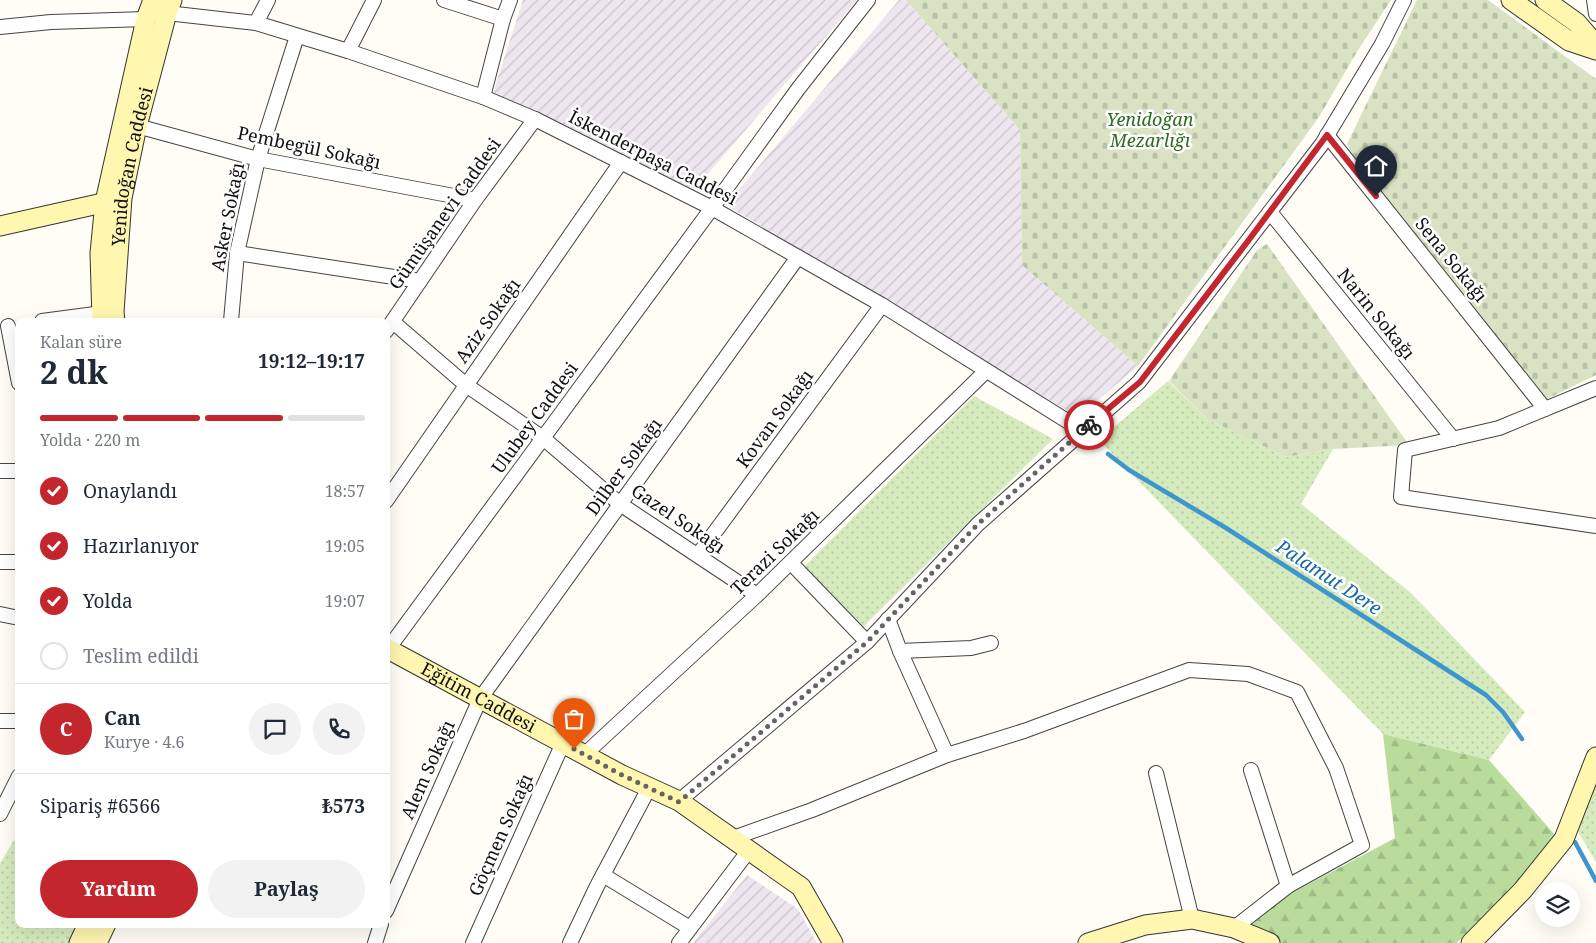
<!DOCTYPE html>
<html lang="tr">
<meta charset="utf-8">
<style>
body{margin:0;font-family:"Noto Serif",serif;background:#f2f2f3;color:#1f2937;height:100vh;display:flex;flex-direction:column;font-size:19px;white-space:nowrap}
*{box-sizing:border-box;margin:0}
p{font-size:16px;color:#747a83}
.icon{flex:none;width:28px;height:28px;fill:none;stroke:currentColor;stroke-width:2;stroke-linecap:round;stroke-linejoin:round}
.map{position:relative;flex:1;overflow:hidden}
.drawer{position:absolute;left:15px;top:318px;width:375px;height:610px;display:flex;flex-direction:column;background:#fff;border-radius:10px;box-shadow:0 5px 20px #0002}
.drawer>*{flex:none}
.buttons{position:absolute;left:1535px;top:882px;display:grid;gap:10px}
.buttons a{display:grid;place-items:center;width:45px;height:45px;border-radius:50%;background:#fff;box-shadow:0 5px 20px #0002;font-size:25px}
.pin{position:absolute;display:grid;place-items:center;width:42px;height:42px;color:#fff;margin:-51px -21px;border-radius:50% 50% 50% 0;rotate:-45deg;box-shadow:0 0 5px #0007}
.pin .icon{rotate:45deg}
.courier{position:absolute;display:grid;place-items:center;width:50px;height:50px;margin:-25px;border:4px solid #c4262e;border-radius:50%;background:#fff;color:#222;box-shadow:0 1px 6px #0007}
.summary em{font-style:normal;font-weight:700}
.summary div{display:flex;flex-direction:column-reverse}
.summary{display:flex;align-items:center;justify-content:space-between;height:85px;padding:0 25px}
h1{font-size:32px;font-weight:700;line-height:38px}
.bar{display:grid;grid-template-columns:repeat(4,1fr);gap:8px 5px;align-content:center;height:60px;padding:0 25px}
.bar i{height:6px;border-radius:4px;background:#e0e1e3}
.bar .active{background:#c4262e}
.bar p{grid-column:span 4}
.line{display:flex;align-items:center;gap:12px;padding:0 25px;border-top:1px solid #e0e1e3}
.line div{flex:1}
.round{display:grid;place-items:center;flex:none;width:52px;height:52px;border-radius:26px;background:#f2f2f3}
ol{padding:0 25px;list-style:none}
li{display:flex;align-items:center;gap:15px;height:55px}
li p{margin-inline-start:auto}
li .icon{padding:5px;border-radius:50%;background:#c4262e;color:#fff;stroke-width:4}
li:last-child{color:#747a83}
li i{width:28px;height:28px;border:2px solid #e0e1e3;border-radius:50%}
.action{display:flex;gap:10px;margin-top:auto;padding:10px 25px}
.action a{flex:1;height:58px;border-radius:30px;background:#c4262e;color:#fff;font-size:20px;font-weight:700;line-height:58px;text-align:center}
.action a+a{background:#f2f2f3;color:#1f2937}
.map>svg:first-child{display:block}
.industrial{fill:url(#industrial-furrows)}
.grass{fill:url(#grass-dots)}
.forest{fill:url(#forest-firs)}
.cemetery{fill:url(#cemetery-stones)}
.lines{fill:none;stroke-linecap:round;stroke-linejoin:round}
.stream{stroke:#3f96cf;stroke-width:4.5}
.street-casing{stroke:#444;stroke-width:16}
.secondary-casing{stroke:#333;stroke-width:21}
.street{stroke:#fff;stroke-width:14}
.secondary{stroke:#fff6b0;stroke-width:19}
.done{stroke:#646461;stroke-width:5;stroke-dasharray:0 9}
.route{stroke:#c4262e;stroke-width:6}
.labels{text-anchor:middle;stroke-width:5;stroke-linejoin:round;paint-order:stroke}
.park-label{font-size:18px;font-style:italic;fill:#2f6b1f;stroke:#fff}
.street-label{font-size:18px;fill:#111;stroke:#fff}
.water-label{font-size:19px;font-style:italic;fill:#1768a6;stroke:#fff}
</style>
<div class="map">
<svg width="1596" height="943" viewBox="0 0 1596 943">
<defs>
<pattern id="industrial-furrows" width="10" height="10" patternUnits="userSpaceOnUse" patternTransform="scale(1.25)"><rect width="10" height="10" fill="#eee6ef"/><path d="M-1 1l2-2M0 10L10 0M9 11l2-2" fill="none" stroke="#cbc4cc"/></pattern>
<pattern id="grass-dots" width="8" height="8" patternUnits="userSpaceOnUse" patternTransform="scale(1.25)"><rect width="8" height="8" fill="#d5ebbd"/><path d="M2 2h.1M6 6h.1" fill="none" stroke="#b6c8a1" stroke-width="1.8" stroke-linecap="round"/></pattern>
<pattern id="forest-firs" width="22" height="20" patternUnits="userSpaceOnUse" patternTransform="scale(1.25)"><rect width="22" height="20" fill="#b9dc9c"/><path d="M5 1l3.5 6h-7zM16 11l3.5 6h-7z" fill="#9ebc85"/></pattern>
<pattern id="cemetery-stones" width="16" height="16" patternUnits="userSpaceOnUse" patternTransform="scale(1.25)"><rect width="16" height="16" fill="#d9e3c4"/><path d="M2 7V4a2 2 0 0 1 4 0v3zM10 15v-3a2 2 0 0 1 4 0v3z" fill="#b9c2a7"/></pattern>
</defs>
<rect width="100%" height="100%" fill="#fffdf5"/>
<g class="industrial">
<polygon points="523,0 857,0 694,190 493,93"/>
<polygon points="899,0 906,0 1020,130 1022,265 1138,366 1078,417 726,205"/>
<polygon points="747,875 798,909 817,943 693,943"/>
</g>
<g class="grass">
<polygon points="1168,381 1207,419 1286,457 1333,449 1301,504 1412,594 1525,712 1489,760 1383,734 1099,440"/>
<polygon points="974,396 1053,439 860,630 803,568"/>
<polygon points="1596,745 1596,862 1574,825 1578,802"/>
<polygon points="14,840 19,843 19,924 79,924 72,943 0,943 0,864"/>
</g>
<polygon class="forest" points="1383,734 1489,760 1555,835 1533,879 1456,943 1278,943 1245,918 1395,838"/>
<g class="cemetery">
<polygon points="906,0 1391,0 1358,50 1319,117 1138,366 1022,265 1020,130"/>
<polygon points="1417,0 1488,0 1596,79 1596,375 1547,399 1354,157 1347,144"/>
<polygon points="1267,244 1409,445 1333,449 1286,457 1207,419 1169,381 1257,250"/>
</g>
<g class="lines">
<g class="stream">
<polyline points="1108,454 1129,470 1226,528 1486,695 1503,712 1522,739"/>
<polyline points="1575,842 1596,881"/>
</g>
<g class="street-casing">
<g id="street">
<polyline points="444,0 503,19"/>
<polyline points="1594,0 1596,14"/>
<polyline points="167,13 256,23 348,51 483,97 535,119 712,208 798,257 882,305 1083,431"/>
<polyline points="256,23 268,0"/>
<polyline points="0,27 51,22 146,19"/>
<polyline points="348,51 374,0"/>
<polyline points="483,97 503,19 510,0"/>
<polyline points="137,126 258,159 475,200"/>
<polyline points="1327,135 1545,409"/>
<polyline points="1270,212 1453,439"/>
<polyline points="237,253 420,281"/>
<polyline points="42,321 110,312"/>
<polyline points="231,321 237,253 258,159 297,36"/>
<polyline points="393,322 466,385 543,438 620,504 757,595"/>
<polyline points="8,326 19,383"/>
<polyline points="386,331 475,200 535,119"/>
<polyline points="1596,388 1499,428 1405,450 1401,497 1596,526"/>
<polyline points="0,471 19,471"/>
<polyline points="386,501 621,162"/>
<polyline points="698,555 882,305"/>
<polyline points="0,562 19,562"/>
<polyline points="791,563 867,642"/>
<polyline points="0,614 19,618"/>
<polyline points="888,619 900,651 947,755"/>
<polyline points="388,649 712,208 798,89 868,0"/>
<polyline points="900,651 971,648 991,643"/>
<polyline points="0,721 19,721"/>
<polyline points="584,755 757,595 986,371"/>
<polyline points="1251,770 1288,886"/>
<polyline points="1156,773 1192,919"/>
<polyline points="679,801 867,642 978,524 1139,382 1322,144 1382,44 1404,0"/>
<polyline points="0,814 19,776"/>
<polyline points="733,838 812,810 947,755 1024,731 1189,670 1248,674 1297,692 1336,768 1362,845 1288,886 1234,928"/>
<polyline points="603,875 690,928"/>
<polyline points="386,911 480,699 798,257"/>
<polyline points="375,943 381,924"/>
<polyline points="473,943 563,743"/>
<polyline points="570,943 597,886 649,788"/>
<polyline points="679,943 750,849"/>
</g>
</g>
<g class="secondary-casing">
<g id="secondary">
<polyline points="1511,0 1569,41 1596,50"/>
<polyline points="1545,0 1577,23 1596,45"/>
<polyline points="0,226 116,200"/>
<polyline points="102,321 100,253 105,202 146,19 153,0"/>
<path id="s1" d="M115,321L114,312L122,198L137,126L167,13L172,0"/>
<path id="s2" d="M386,648L622,775L679,801L801,887L833,943"/>
<polyline points="79,943 88,924"/>
<polyline points="97,943 106,924"/>
<polyline points="1088,943 1145,925 1192,919 1234,928 1270,943"/>
<polyline points="1471,943 1523,890 1564,839 1596,757"/>
</g>
</g>
<use href="#street" class="street"/>
<use href="#secondary" class="secondary"/>
</g>
<g class="lines">
<polyline class="done" points="574,749 622,775 679,802 867,642 978,524 1089,425"/>
<polyline class="route" points="1089,425 1140,382 1248,241 1327,135 1376,196"/>
</g>
<g class="labels">
<g class="park-label">
<text x="1150" y="126">Yenidoğan<tspan x="1150" dy="21">Mezarlığı</tspan></text>
</g>
<g class="street-label">
<text transform="translate(309 148) rotate(12)" y="6">Pembegül Sokağı</text>
<text transform="translate(653 158) rotate(27)" y="6">İskenderpaşa Caddesi</text>
<text dy="6" stroke="none"><textPath href="#s1" startOffset="156">Yenidoğan Caddesi</textPath></text>
<text transform="translate(445 214) rotate(-55)" y="6">Gümüşanevi Caddesi</text>
<text transform="translate(228 217) rotate(-79)" y="6">Asker Sokağı</text>
<text transform="translate(1451 260) rotate(51)" y="6">Sena Sokağı</text>
<text transform="translate(1376 314) rotate(51)" y="6">Narin Sokağı</text>
<text transform="translate(488 321) rotate(-55)" y="6">Aziz Sokağı</text>
<text transform="translate(535 418) rotate(-54)" y="6">Ulubey Caddesi</text>
<text transform="translate(775 419) rotate(-54)" y="6">Kovan Sokağı</text>
<text transform="translate(624 467) rotate(-54)" y="6">Dilber Sokağı</text>
<text transform="translate(678 519) rotate(34)" y="6">Gazel Sokağı</text>
<text transform="translate(775 552) rotate(-44)" y="6">Terazi Sokağı</text>
<text dy="6" stroke="none"><textPath href="#s2" startOffset="105">Eğitim Caddesi</textPath></text>
<text transform="translate(428 770) rotate(-66)" y="6">Alem Sokağı</text>
<text transform="translate(501 835) rotate(-66)" y="6">Göçmen Sokağı</text>
</g>
<g class="water-label">
<text transform="translate(1329 577) rotate(33)" y="7">Palamut Dere</text>
</g>
</g>
</svg>
<div class="buttons">
<a><svg class="icon" aria-label="layers" viewBox="0 0 24 24"><path d="M12 4l9 5-9 5-9-5zM3 14l9 5 9-5"/></svg></a>
</div>
<div class="pin" style="left:574px;top:749px;background:#ea580c"><svg class="icon" aria-label="bag" viewBox="0 0 24 24"><path d="M5 8h14l-1 12H6zM9 8a3 3 0 0 1 6 0"/></svg></div>
<div class="pin" style="left:1376px;top:196px;background:#1f2937"><svg class="icon" aria-label="home" viewBox="0 0 24 24"><path d="M3 11l9-7 9 7M6 9v11h12V9"/></svg></div>
<div class="courier" style="left:1089px;top:425px"><svg class="icon" aria-label="bike" viewBox="0 0 24 24"><circle cx="6" cy="16" r="4"/><circle cx="18" cy="16" r="4"/><path d="M6 16l4-8h5l3 8M10 8l3 8H6M13 5h3"/></svg></div>
<section class="drawer">
<div class="summary"><div><h1>2 dk</h1><p>Kalan süre</p></div><em>19:12–19:17</em></div>
<div class="bar"><i class="active"></i><i class="active"></i><i class="active"></i><i></i><p>Yolda · 220 m</p></div>
<ol>
<li><svg class="icon" aria-label="check" viewBox="0 0 24 24"><path d="M5 12l5 5 9-10"/></svg>Onaylandı<p>18:57</p></li>
<li><svg class="icon" aria-label="check" viewBox="0 0 24 24"><path d="M5 12l5 5 9-10"/></svg>Hazırlanıyor<p>19:05</p></li>
<li><svg class="icon" aria-label="check" viewBox="0 0 24 24"><path d="M5 12l5 5 9-10"/></svg>Yolda<p>19:07</p></li>
<li><i></i>Teslim edildi</li>
</ol>
<div class="line" style="height:90px"><b class="round" style="background:#c4262e;color:#fff">C</b><div><b>Can</b><p>Kurye · 4.6</p></div><a class="round"><svg class="icon" aria-label="chat" viewBox="0 0 24 24"><path d="M4 5h16v11H9l-5 4z"/></svg></a><a class="round"><svg class="icon" aria-label="phone" viewBox="0 0 24 24"><path d="M5 4h4l2 5-3 2q2 4 5 5l2-3 5 2v4C11 20 4 13 5 4z"/></svg></a></div>
<div class="line" style="height:65px"><div>Sipariş #6566</div><b>₺573</b></div>
<div class="action"><a>Yardım</a><a>Paylaş</a></div>
</section>
</div>
